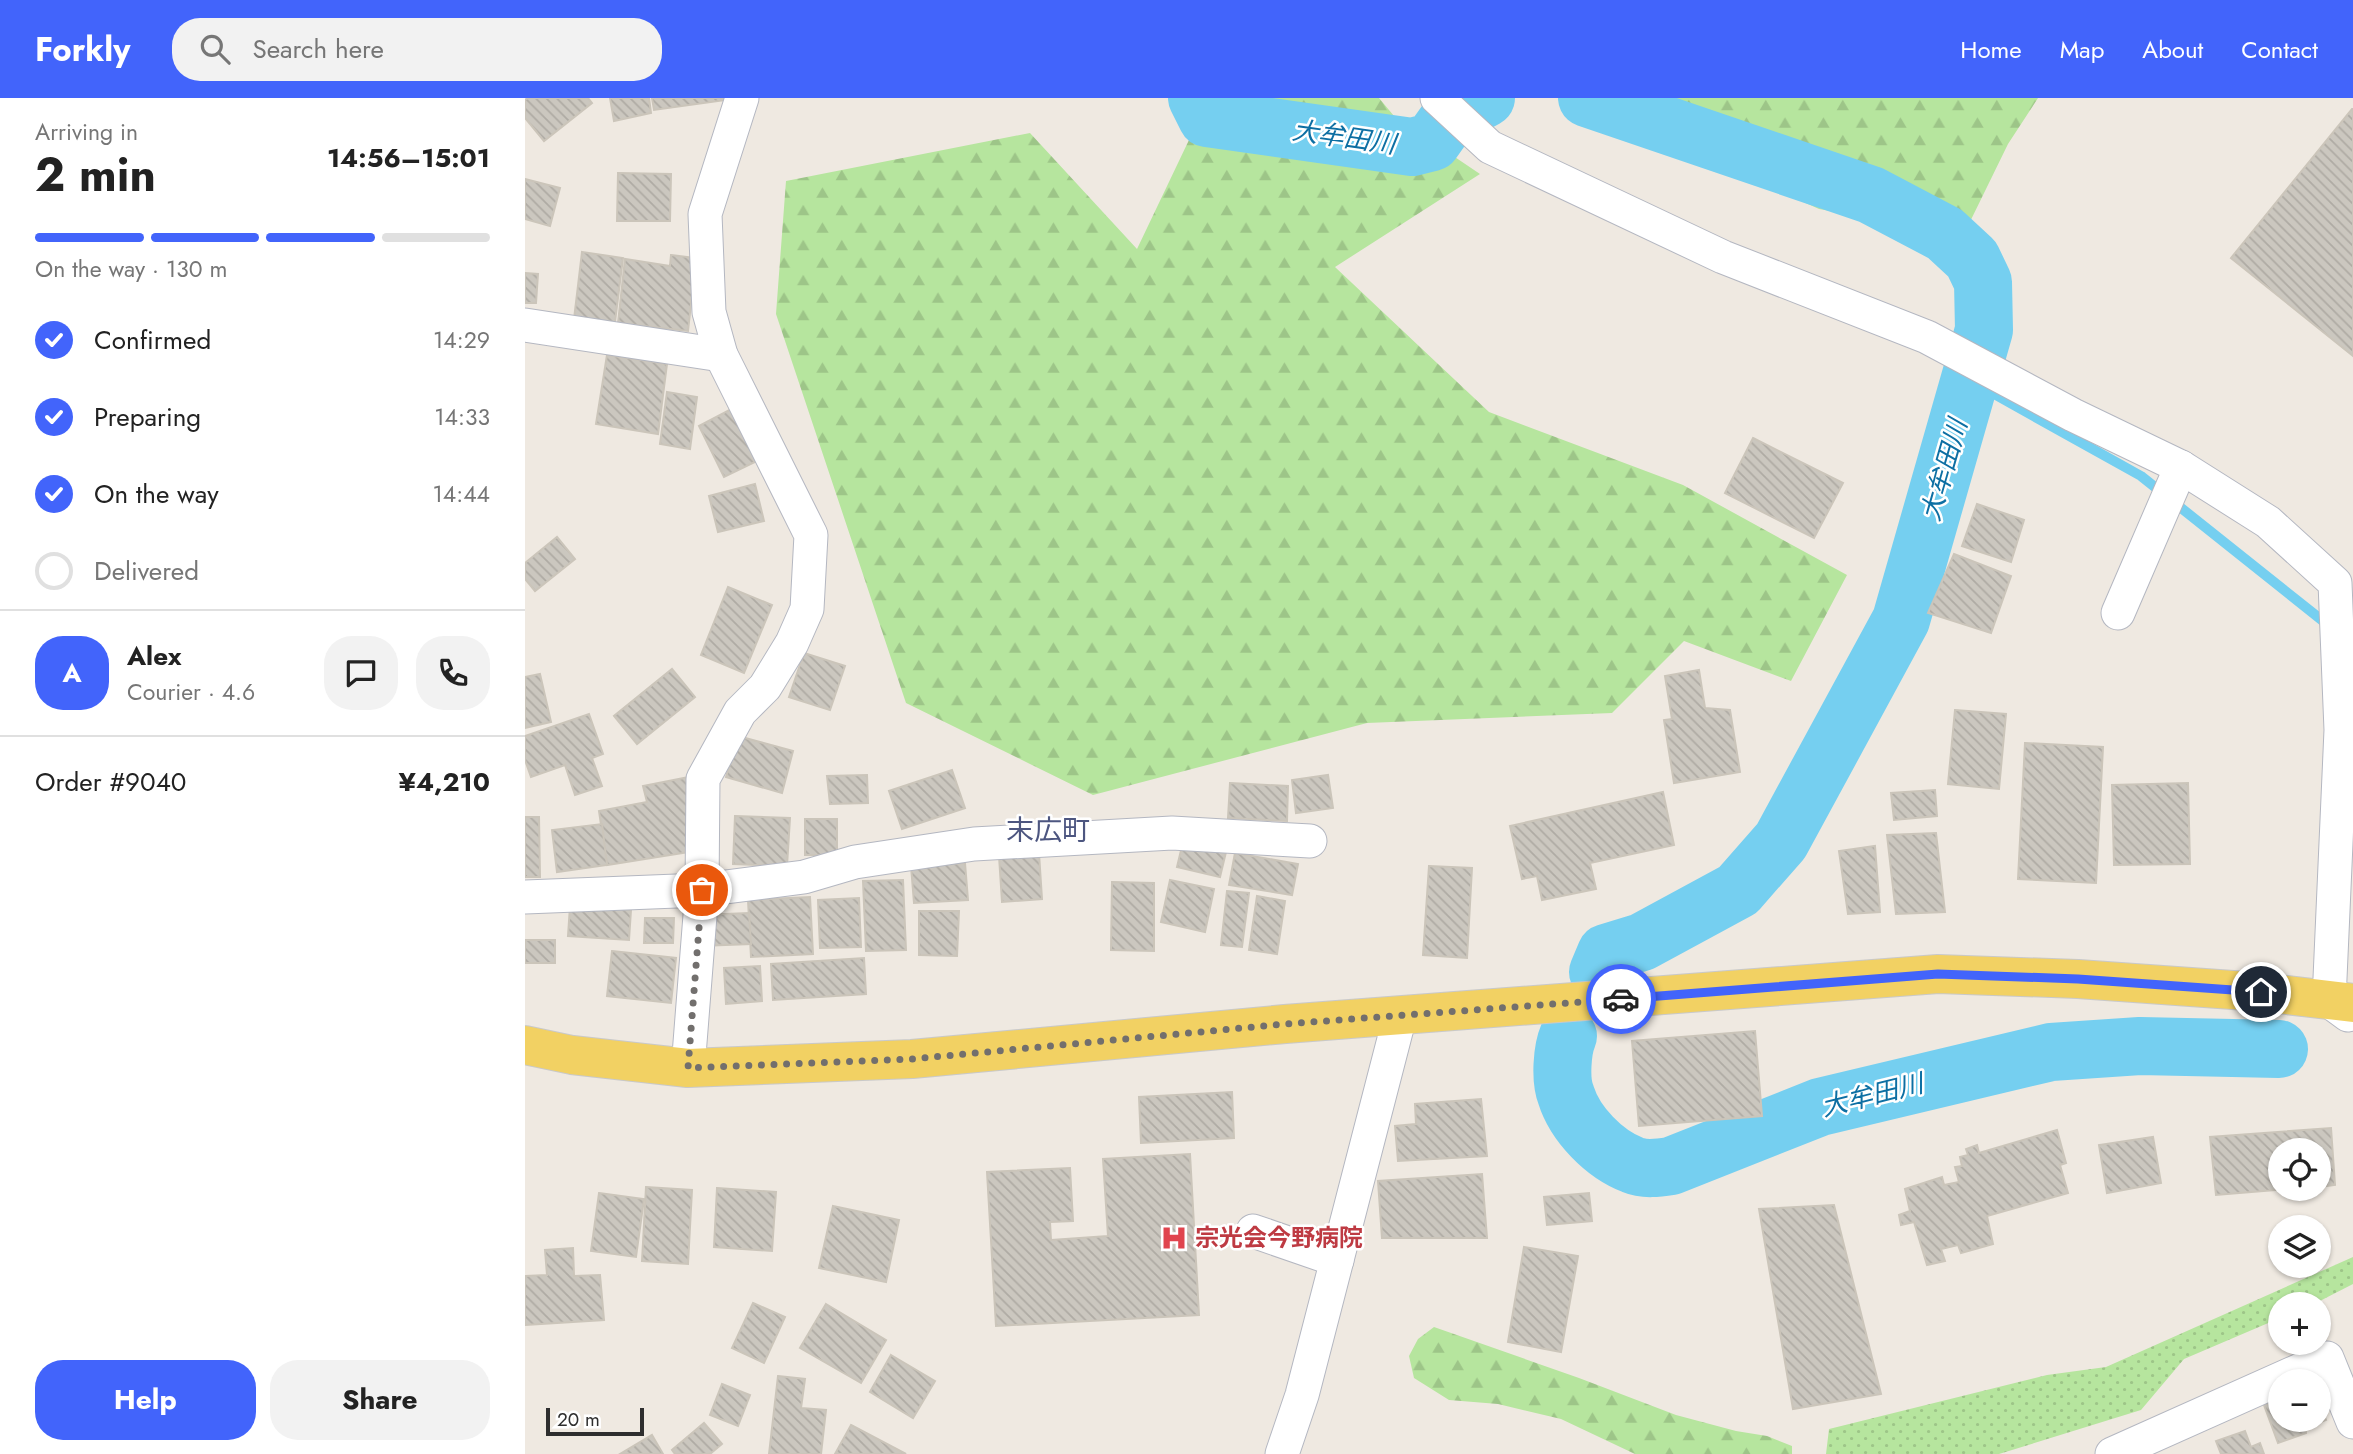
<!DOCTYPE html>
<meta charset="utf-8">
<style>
body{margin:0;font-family:Jost,"Noto Sans JP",sans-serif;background:#f2f2f2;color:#222;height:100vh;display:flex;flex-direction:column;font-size:26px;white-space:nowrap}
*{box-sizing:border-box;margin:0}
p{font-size:23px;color:#767676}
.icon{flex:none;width:38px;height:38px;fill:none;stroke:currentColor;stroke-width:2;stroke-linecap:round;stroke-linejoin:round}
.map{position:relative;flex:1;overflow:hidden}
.drawer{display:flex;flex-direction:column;background:#fff;width:525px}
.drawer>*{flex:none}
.controls{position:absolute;left:1743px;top:1040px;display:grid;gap:14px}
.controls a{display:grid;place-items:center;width:63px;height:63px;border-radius:50%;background:#fff;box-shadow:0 2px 5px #0004;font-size:35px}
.scale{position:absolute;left:21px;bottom:18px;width:98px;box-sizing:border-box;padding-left:7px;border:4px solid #2e2e2e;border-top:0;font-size:19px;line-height:24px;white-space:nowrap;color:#2e2e2e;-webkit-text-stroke:5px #fff;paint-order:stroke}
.pin{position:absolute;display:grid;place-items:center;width:60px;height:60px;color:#fff;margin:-30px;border:4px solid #fff;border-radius:50%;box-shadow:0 2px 7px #0007}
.courier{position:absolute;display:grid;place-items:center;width:70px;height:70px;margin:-35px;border:5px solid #4264fb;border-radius:50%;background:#fff;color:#222;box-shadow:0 2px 9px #0007}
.overview em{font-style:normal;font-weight:700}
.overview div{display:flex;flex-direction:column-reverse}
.overview{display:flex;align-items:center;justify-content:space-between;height:119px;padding:0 35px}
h1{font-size:46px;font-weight:700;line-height:52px}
.bar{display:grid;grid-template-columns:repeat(4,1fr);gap:10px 7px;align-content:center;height:84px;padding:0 35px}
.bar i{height:9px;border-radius:5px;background:#e0e0e0}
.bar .active{background:#4264fb}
.bar p{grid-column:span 4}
.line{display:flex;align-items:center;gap:18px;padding:0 35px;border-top:2px solid #e0e0e0}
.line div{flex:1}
.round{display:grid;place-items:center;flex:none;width:74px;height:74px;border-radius:28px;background:#f2f2f2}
ol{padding:0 35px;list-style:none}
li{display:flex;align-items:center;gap:21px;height:77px}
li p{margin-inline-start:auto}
li .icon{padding:7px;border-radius:50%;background:#4264fb;color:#fff;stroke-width:4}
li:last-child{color:#767676}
li i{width:38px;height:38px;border:4px solid #e0e0e0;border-radius:50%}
.cta{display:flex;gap:14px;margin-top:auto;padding:14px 35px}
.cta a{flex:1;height:80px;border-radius:28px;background:#4264fb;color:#fff;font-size:28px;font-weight:700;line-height:80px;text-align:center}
.cta a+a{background:#f2f2f2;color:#222}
header{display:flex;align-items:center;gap:42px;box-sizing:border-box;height:98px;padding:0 35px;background:#4264fb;color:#fff}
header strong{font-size:33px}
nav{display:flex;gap:38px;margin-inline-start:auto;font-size:24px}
.search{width:490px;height:63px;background:#f2f2f2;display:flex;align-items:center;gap:18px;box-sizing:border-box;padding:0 24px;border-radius:28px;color:#767676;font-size:26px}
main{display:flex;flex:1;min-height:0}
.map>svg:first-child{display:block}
.grass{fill:url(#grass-dots)}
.forest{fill:url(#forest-firs)}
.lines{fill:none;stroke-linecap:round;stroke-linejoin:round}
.stream{stroke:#75cff0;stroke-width:10}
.river{stroke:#75cff0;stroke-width:58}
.building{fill:url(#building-back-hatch);stroke:#cbc5ba;stroke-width:2}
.minor-casing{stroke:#b4b7c1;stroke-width:35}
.major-casing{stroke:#c9c9c9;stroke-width:40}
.minor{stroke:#fff;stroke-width:33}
.major{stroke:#f2d163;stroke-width:38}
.done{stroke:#726f6d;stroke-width:7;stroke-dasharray:0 12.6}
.route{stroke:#4264fb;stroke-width:9}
.labels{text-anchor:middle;stroke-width:5;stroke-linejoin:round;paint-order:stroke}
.health-label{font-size:24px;font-weight:bold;fill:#be3a42;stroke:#fff;text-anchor:start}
.water-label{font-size:26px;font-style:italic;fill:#0d6fa3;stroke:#fff}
.quarter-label{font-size:28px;fill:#4d5680;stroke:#fff}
</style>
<header>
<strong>Forkly</strong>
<div class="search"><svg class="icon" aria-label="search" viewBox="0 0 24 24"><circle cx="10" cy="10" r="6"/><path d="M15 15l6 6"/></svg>Search here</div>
<nav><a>Home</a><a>Map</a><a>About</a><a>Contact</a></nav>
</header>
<main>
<section class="drawer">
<div class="overview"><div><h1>2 min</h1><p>Arriving in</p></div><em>14:56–15:01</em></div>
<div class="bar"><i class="active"></i><i class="active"></i><i class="active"></i><i></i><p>On the way · 130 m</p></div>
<ol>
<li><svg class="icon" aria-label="check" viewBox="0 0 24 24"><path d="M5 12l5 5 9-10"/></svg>Confirmed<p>14:29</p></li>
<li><svg class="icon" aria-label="check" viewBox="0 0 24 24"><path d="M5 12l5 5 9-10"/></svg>Preparing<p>14:33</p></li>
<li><svg class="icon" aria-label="check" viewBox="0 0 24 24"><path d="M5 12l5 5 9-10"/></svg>On the way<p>14:44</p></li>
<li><i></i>Delivered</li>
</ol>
<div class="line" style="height:126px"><b class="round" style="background:#4264fb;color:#fff">A</b><div><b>Alex</b><p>Courier · 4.6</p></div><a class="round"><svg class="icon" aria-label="chat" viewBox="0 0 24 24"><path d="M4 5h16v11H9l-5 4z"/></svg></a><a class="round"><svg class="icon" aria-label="phone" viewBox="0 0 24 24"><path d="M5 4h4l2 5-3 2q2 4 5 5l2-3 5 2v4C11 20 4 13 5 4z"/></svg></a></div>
<div class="line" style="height:91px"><div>Order #9040</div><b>¥4,210</b></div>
<div class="cta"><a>Help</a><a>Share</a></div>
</section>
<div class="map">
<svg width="1828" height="1356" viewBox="0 0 1828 1356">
<defs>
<pattern id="grass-dots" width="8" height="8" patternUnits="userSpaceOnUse" patternTransform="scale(1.75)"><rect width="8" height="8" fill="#b6e59e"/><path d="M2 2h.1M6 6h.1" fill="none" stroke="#9dc588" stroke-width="1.8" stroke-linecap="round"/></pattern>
<pattern id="forest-firs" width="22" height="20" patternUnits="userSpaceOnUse" patternTransform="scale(1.75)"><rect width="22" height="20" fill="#b6e59e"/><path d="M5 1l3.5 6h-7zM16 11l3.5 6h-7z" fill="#9dc588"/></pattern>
<pattern id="building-back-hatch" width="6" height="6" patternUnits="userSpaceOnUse" patternTransform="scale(1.75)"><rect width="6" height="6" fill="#cbc7bf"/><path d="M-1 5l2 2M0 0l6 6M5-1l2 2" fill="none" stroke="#afaba4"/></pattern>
</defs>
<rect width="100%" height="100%" fill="#efe9e1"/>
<polygon class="grass" points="1828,1159 1828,1186 1789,1206 1755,1206 1755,1220 1659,1261 1616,1312 1474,1356 1301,1356 1304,1331 1522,1277 1581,1269"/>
<g class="forest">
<polygon points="684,0 854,0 869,18 955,76 810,169 964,314 1158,387 1322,477 1266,583 1159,543 1087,615 842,625 568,697 381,605 251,216 261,83 505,35 612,151"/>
<polygon points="1049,0 1513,0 1483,46 1439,136 1294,111"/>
<polygon points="909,1229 1054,1280 1151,1317 1211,1333 1242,1338 1267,1348 1267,1356 1110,1356 1036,1321 973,1306 924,1302 889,1280 884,1258 893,1241"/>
</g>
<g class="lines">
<polyline class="stream" points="1444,282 1616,378 1803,527"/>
<g class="river">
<polyline points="672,0 682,20 887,49 907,44 924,20 961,0"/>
<polyline points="1062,0 1346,97 1420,136 1447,161 1458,184 1459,232 1376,522 1256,743 1213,792 1117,844 1081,855 1073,874"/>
<path d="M1043,938C1037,952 1035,982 1041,997C1050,1026 1079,1056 1108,1067C1120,1072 1133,1070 1146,1068L1295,1009L1526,954L1615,948L1754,951"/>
</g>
</g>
<g class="building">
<polygon points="3,0 63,0 67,5 19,43 0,20 0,2"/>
<polygon points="85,0 124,0 126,15 89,23"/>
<polygon points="127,0 201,0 201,2 129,12"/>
<polygon points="1827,11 1828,11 1828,258 1706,160"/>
<polygon points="93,75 146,76 145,123 92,123"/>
<polygon points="0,81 35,90 25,128 0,121"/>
<polygon points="57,154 98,160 90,224 49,221"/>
<polygon points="146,157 171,160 163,233 93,225 100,161 145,168"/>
<polygon points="0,175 13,176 11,205 0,205"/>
<polygon points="82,257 142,266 133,336 71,326"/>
<polygon points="142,294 172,299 165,351 135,346"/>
<polygon points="210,309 236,361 199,379 174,328"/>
<polygon points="1228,340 1318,385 1289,440 1200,395"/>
<polygon points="230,386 239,423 193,434 184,398"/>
<polygon points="1452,406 1499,422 1486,464 1437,448"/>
<polygon points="32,439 50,461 10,493 0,481 0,465"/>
<polygon points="1429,456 1486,478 1466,535 1403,515"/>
<polygon points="203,489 247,507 219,575 176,557"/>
<polygon points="279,555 320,568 305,612 264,599"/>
<polygon points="147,571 170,599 112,646 89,618"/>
<polygon points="1174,572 1180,610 1205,612 1215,674 1149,685 1139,622 1147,621 1140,578"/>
<polygon points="15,576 26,624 0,630 0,579"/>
<polygon points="1430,612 1481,616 1474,691 1423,686"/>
<polygon points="64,616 78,656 67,660 77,688 50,697 40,667 6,679 0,662 0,638"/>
<polygon points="213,638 268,653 257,695 201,679"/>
<polygon points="1500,645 1578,649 1571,785 1493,781"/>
<polygon points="427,672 440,710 377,731 364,693"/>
<polygon points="342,677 343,705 305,706 302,678"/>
<polygon points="803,677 808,710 771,715 767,682"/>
<polygon points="164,679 177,752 82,767 74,713 122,704 118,688"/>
<polygon points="705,685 763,688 762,723 703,720"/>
<polygon points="1663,685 1665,766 1589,767 1587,687"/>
<polygon points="1410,692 1412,718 1369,722 1366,695"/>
<polygon points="1138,694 1149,747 1065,765 1071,791 1017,802 1012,778 997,781 985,728"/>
<polygon points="210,718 265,720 262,768 208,766"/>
<polygon points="0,719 14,719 15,779 0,779"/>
<rect x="280" y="721" width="32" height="36"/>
<polygon points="77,726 82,767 32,774 27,732"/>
<polygon points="1411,735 1420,814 1371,816 1362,737"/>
<polygon points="658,744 701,754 695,779 652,769"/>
<polygon points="1350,748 1355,814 1323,816 1314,753"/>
<polygon points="514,755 517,801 477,804 474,758"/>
<polygon points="710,755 773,766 767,797 704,787"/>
<polygon points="440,765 443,802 389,805 386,768"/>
<polygon points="904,768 947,770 942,860 898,857"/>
<polygon points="378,782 381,852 341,853 338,783"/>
<polygon points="645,782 689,791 680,834 636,824"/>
<polygon points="587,784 629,785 629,853 586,852"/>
<polygon points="702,793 724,795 717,849 696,847"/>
<polygon points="732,798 760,803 752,856 724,852"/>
<polygon points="285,799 288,856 226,859 223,802"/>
<polygon points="334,800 336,849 295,850 293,802"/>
<polygon points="45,808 106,812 104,842 43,838"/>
<polygon points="394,813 434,813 432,858 394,857"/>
<polygon points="224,815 226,846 175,848 174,817"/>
<polygon points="120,820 149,820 148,845 119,845"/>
<rect x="0" y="842" width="30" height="23"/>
<polygon points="87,853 151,860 146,905 82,898"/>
<polygon points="339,860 341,896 248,902 246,866"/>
<polygon points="235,868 237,903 201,906 199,870"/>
<polygon points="1230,933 1237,1018 1114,1028 1107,943"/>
<polygon points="707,994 709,1040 616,1045 614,999"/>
<polygon points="956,1001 962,1058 873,1063 870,1028 891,1026 890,1006"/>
<polygon points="1806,1030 1810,1087 1794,1089 1794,1052 1755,1052 1755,1090 1774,1090 1691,1097 1685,1039"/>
<polygon points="1532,1032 1541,1065 1535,1067 1543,1095 1462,1118 1468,1146 1436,1155 1433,1147 1416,1151 1420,1163 1402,1167 1389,1124 1376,1127 1374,1117 1385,1113 1380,1091 1417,1079 1419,1087 1434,1084 1430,1069 1437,1068 1435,1059 1443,1057 1441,1051 1452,1047 1454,1055"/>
<polygon points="1628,1039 1636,1085 1582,1095 1574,1047"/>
<polygon points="665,1056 674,1217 471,1228 462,1074 545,1070 548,1123 525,1124 526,1142 583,1138 578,1061"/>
<polygon points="957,1076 962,1140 857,1140 853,1083"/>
<polygon points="121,1089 167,1092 163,1166 117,1163"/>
<polygon points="192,1090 251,1094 247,1153 189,1149"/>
<polygon points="74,1095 119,1101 111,1159 66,1153"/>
<polygon points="1064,1095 1067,1123 1022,1127 1019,1099"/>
<polygon points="1309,1107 1356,1296 1268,1311 1234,1111"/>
<polygon points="308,1108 374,1122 361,1184 294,1170"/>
<polygon points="999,1149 1053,1158 1036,1254 983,1244"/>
<polygon points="48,1150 49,1178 75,1177 79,1222 0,1227 0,1178 22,1177 20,1152"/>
<polygon points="228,1205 260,1219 239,1265 207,1250"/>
<polygon points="301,1206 361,1242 336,1285 275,1250"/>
<polygon points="366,1257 410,1283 388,1320 345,1294"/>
<polygon points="253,1278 280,1281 276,1310 301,1312 296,1356 244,1356"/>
<polygon points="197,1286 225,1297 213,1328 185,1317"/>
<polygon points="1755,1301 1755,1321 1794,1321 1794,1303 1801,1322 1780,1330 1781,1335 1753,1345 1739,1307"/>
<polygon points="179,1325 197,1346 185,1356 150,1356 147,1352"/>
<polygon points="326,1327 381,1356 310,1356"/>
<polygon points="1720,1333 1726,1349 1735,1345 1739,1356 1696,1356 1691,1343"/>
<polygon points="127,1337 138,1356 95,1356"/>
</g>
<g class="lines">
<g class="minor-casing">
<g id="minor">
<polyline points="912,0 965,49 1198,159 1402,239 1548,317 1656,369 1743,424 1810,485 1816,632 1804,903 1823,917"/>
<polyline points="0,227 196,257"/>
<polyline points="1593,515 1656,369"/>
<polyline points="0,799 177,792 279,779 330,764 449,746 647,735 785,743"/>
<polyline points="163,970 177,792 178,681 215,614 240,589 267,545 282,511 286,437 196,257 184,214 180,116 217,0"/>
<polyline points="728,1133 812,1162"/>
<polyline points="757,1356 777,1297 875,918"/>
<polyline points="1587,1356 1802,1260 1828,1324"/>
</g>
</g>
<g class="major-casing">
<polyline id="major" points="0,947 47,957 163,970 387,961 760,926 1413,876 1553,881 1736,894 1828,905"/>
</g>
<use href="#minor" class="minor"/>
<use href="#major" class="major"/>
</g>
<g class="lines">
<polyline class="done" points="177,792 163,970 387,961 760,926 1096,901"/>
<polyline class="route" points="1096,901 1413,876 1553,881 1736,894"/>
</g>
<defs>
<g id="hospital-bare" transform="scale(2.1)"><path d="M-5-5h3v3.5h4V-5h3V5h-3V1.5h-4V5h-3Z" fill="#e0444e" stroke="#fff" stroke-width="2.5" paint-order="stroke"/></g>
</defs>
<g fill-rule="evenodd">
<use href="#hospital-bare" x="649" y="1140"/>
</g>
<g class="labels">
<g class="health-label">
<text x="670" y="1148">宗光会今野病院</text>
</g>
<g class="water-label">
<text transform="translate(819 39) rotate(8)" y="9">大牟田川</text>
<text transform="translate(1419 372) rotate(-74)" y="9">大牟田川</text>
<text transform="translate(1347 997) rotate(-14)" y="9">大牟田川</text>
</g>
<g class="quarter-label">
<text x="523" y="742">末広町</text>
</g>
</g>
</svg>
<div class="controls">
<a><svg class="icon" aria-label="locate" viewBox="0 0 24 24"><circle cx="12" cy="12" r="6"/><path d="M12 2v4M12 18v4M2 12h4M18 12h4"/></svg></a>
<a><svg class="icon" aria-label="layers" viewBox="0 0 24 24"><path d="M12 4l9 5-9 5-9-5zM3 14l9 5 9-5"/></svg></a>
<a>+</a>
<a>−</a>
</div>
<div class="scale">20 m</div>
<div class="pin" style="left:177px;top:792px;background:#ea580c"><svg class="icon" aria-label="bag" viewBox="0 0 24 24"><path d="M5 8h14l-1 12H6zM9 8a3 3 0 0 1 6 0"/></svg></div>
<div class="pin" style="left:1736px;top:894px;background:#1f2937"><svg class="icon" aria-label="home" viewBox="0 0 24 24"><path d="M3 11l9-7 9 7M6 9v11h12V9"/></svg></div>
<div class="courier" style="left:1096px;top:901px"><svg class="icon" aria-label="car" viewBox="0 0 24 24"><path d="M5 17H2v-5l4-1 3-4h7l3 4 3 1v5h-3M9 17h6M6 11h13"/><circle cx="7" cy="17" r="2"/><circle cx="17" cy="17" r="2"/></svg></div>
</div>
</main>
